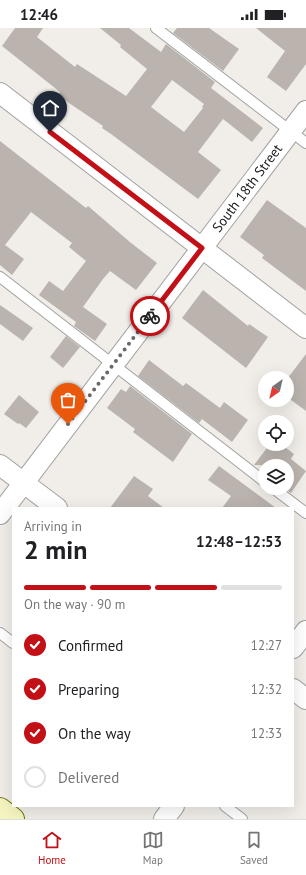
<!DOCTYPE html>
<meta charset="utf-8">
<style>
body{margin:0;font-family:"PT Sans",sans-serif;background:#f6f6f6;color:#202124;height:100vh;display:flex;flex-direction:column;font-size:15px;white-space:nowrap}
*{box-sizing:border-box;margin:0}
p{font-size:13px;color:#757577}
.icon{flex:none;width:22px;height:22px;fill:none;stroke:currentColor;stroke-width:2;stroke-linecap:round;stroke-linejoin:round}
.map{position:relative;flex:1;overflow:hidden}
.details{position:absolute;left:12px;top:479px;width:282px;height:300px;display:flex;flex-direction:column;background:#fff;border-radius:0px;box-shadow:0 4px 16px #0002}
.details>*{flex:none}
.needle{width:26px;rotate:214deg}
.fabs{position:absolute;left:258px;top:343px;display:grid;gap:8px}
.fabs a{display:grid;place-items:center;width:36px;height:36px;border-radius:50%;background:#fff;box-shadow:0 4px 16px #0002;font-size:20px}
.pin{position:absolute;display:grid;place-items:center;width:34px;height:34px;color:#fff;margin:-41px -17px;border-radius:50% 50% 50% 0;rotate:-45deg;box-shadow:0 0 4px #0007}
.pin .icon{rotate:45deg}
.courier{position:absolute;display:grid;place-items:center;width:40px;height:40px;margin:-20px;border:3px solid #c30f16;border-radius:50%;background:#fff;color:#222;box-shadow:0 1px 5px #0007}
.headline em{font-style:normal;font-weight:600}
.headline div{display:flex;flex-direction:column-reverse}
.headline{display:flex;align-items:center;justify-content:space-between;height:68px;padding:0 12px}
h1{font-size:26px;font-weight:600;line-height:30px}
.bar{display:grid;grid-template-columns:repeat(4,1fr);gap:6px 4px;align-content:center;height:48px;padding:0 12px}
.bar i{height:5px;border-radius:3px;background:#e0e0e0}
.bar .on{background:#c30f16}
.bar p{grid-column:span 4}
ol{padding:0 12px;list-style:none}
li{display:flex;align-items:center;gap:12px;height:44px}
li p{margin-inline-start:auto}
li .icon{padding:4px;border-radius:50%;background:#c30f16;color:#fff;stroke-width:4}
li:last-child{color:#757577}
li i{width:22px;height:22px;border:2px solid #e0e0e0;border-radius:50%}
.status{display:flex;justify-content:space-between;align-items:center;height:28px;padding:0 20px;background:#fff;direction:ltr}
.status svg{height:11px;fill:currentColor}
.dock{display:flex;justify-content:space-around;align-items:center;height:56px;border-top:1px solid #e0e0e0;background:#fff;font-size:11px;color:#757577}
.dock a{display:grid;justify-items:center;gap:2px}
.dock .on{color:#c30f16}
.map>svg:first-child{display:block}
.building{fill:#bab3ae;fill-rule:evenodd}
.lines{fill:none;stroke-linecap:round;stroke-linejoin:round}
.lane-casing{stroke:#a2a2a2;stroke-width:12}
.street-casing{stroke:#a2a2a2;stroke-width:22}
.secondary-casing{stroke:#6b730e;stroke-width:24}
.lane{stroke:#fff;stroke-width:10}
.street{stroke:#fff;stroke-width:20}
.secondary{stroke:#f5f5c2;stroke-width:22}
.done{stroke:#6a6967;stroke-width:4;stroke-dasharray:0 7.2}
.route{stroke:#c30f16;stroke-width:5}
.labels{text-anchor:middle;stroke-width:3;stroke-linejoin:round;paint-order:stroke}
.street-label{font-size:14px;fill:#212121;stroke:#fff}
</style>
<div class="status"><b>12:46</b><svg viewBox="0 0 49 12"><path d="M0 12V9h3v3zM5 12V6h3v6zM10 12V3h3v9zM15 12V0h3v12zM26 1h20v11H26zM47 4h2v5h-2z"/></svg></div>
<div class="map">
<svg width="306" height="791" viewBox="0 0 306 791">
<rect width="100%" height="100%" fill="#f1eee9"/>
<g class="building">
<path d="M15,0H43L37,9L75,39L77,36L126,68L147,41L120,19L121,17L100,0H129L161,24L166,16L215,54L211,60L263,100L252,114L223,91L198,124L221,142L198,171L111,106L102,100L103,98L69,75L59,67L60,64L2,18ZM172,52L204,76L202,79L203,80L184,104L151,79Z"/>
<polygon points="177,0 209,0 239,21 223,43 173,5"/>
<polygon points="256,0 306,0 306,36 286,63 267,49 285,23"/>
<polygon points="0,113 86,180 88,178 131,215 157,235 136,262 110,243 103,251 83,279 107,296 95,313 74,298 76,294 39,267 49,253 63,263 86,233 69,219 72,215 31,184 5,217 24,231 12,247 0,237"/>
<polygon points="267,172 306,200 306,263 262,230 264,227 240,209"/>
<polygon points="203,262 248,298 249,296 268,309 246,340 182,290"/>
<polygon points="0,277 33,300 23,313 0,296"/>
<polygon points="66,308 80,319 63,340 50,329"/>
<polygon points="306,326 306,383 287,369 287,351"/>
<polygon points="149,332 183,358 186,355 220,380 224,374 248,392 232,414 202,391 199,395 138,348"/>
<polygon points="130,358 192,406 173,434 133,404 135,401 107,380 121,361 126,364"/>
<polygon points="19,367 39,384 26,400 19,395 18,396 4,386"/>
<polygon points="270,416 281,416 294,426 291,431 306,443 291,465 287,462 287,436 285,438 254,437"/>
<polygon points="219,438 276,480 222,480 231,468 208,452"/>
<polygon points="134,448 153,461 148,468 164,480 110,480"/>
</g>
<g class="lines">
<g class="lane-casing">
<g id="lane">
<polyline points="156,0 306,115"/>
<polyline points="0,249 265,454"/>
<polyline points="273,460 306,485"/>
<polyline points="0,605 13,615"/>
<polyline points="225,778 242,791"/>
</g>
</g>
<g class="street-casing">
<g id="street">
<polyline points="0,65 306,300"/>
<polyline points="0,437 57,480"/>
<polyline points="0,486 306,83"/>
<polyline points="293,620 306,603"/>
<polyline points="293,661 306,671"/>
<polyline points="164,791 174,778"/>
</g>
</g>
<g class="secondary-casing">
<polyline id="secondary" points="0,781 13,791"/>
</g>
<use href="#lane" class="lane"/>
<use href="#street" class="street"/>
<use href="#secondary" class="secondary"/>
</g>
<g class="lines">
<polyline class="done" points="68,396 150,288"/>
<polyline class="route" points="50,104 202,220 150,288"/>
</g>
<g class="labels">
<g class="street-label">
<text transform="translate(247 160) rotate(-53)" y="5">South 18th Street</text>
</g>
</g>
</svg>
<div class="fabs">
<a><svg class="needle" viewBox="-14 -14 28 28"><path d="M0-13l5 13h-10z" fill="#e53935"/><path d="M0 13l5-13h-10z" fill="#757577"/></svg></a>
<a><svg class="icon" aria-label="locate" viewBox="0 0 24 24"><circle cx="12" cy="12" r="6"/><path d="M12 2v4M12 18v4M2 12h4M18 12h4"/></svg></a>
<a><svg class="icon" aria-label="layers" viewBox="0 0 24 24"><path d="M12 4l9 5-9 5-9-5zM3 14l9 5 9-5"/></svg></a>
</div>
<div class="pin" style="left:68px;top:396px;background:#ea580c"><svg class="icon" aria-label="bag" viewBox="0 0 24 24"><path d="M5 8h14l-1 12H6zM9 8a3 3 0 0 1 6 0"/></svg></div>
<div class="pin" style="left:50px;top:104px;background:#1f2937"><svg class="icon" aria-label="home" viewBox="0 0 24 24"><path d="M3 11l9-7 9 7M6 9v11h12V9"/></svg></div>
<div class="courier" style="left:150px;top:288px"><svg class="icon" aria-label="bike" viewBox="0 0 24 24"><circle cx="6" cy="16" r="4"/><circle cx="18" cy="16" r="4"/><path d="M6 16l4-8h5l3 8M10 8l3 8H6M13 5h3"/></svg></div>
<section class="details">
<div class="headline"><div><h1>2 min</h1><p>Arriving in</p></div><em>12:48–12:53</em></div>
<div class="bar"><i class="on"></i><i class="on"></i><i class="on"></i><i></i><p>On the way · 90 m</p></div>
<ol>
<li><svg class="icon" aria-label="check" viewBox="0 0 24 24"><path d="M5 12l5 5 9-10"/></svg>Confirmed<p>12:27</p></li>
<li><svg class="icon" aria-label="check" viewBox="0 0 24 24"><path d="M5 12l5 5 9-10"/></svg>Preparing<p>12:32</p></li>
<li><svg class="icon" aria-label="check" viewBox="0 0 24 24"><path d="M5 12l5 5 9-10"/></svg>On the way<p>12:33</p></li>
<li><i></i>Delivered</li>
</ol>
</section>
</div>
<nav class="dock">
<a class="on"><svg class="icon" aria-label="home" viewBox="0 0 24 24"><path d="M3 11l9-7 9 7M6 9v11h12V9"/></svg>Home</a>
<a><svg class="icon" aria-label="map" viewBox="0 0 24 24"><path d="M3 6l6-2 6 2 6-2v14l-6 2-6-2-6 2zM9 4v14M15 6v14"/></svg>Map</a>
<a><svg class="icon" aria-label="saved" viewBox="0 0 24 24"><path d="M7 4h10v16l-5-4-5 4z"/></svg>Saved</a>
</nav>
